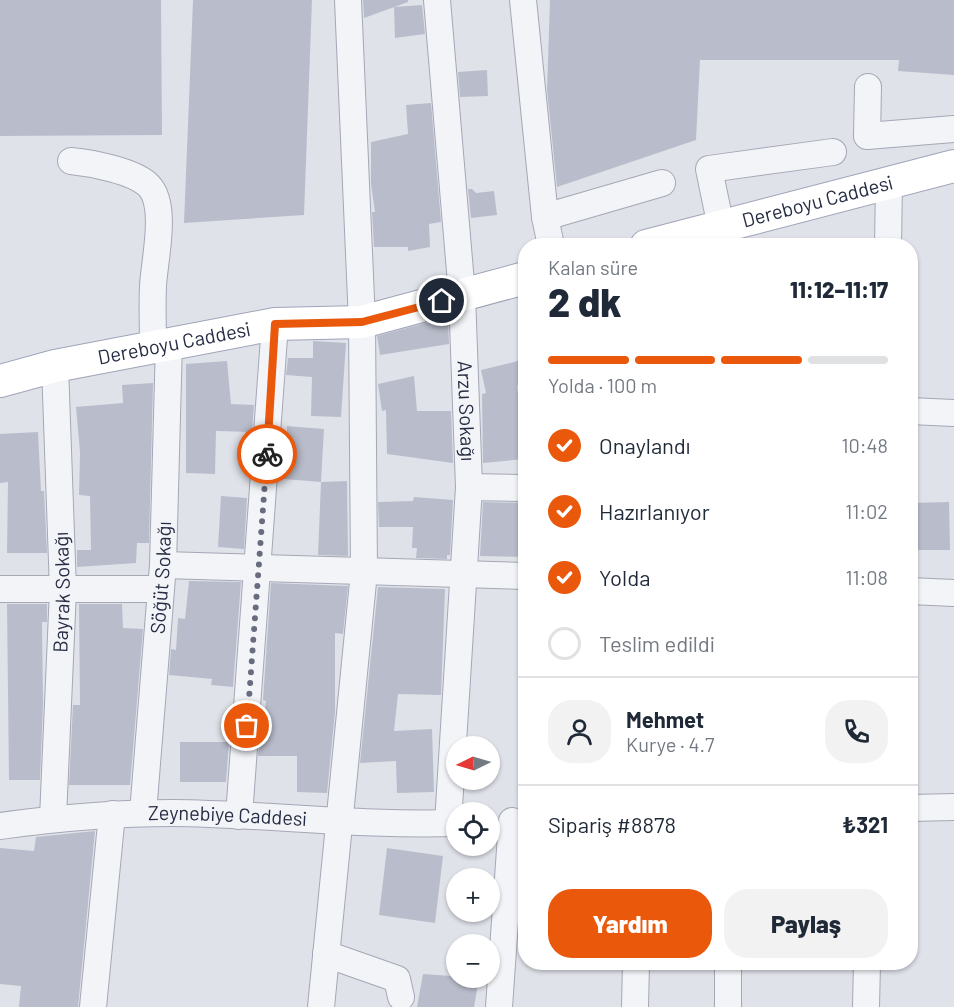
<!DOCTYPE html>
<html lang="tr">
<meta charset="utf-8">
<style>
body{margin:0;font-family:Barlow,sans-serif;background:#f2f2f3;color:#1f2937;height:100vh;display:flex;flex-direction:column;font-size:22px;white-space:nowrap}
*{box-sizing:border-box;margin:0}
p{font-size:20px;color:#747a83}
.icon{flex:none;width:33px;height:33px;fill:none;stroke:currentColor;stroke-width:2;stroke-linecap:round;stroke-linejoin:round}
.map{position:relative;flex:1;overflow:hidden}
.details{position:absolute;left:518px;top:238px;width:400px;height:732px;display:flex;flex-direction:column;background:#fff;border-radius:24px;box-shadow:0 2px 4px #0004}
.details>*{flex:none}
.needle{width:39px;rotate:265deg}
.fabs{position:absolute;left:446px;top:736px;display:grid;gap:12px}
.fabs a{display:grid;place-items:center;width:54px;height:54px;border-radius:50%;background:#fff;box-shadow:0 2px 4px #0004;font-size:30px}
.pin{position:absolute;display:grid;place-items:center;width:51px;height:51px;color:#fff;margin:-26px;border:3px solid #fff;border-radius:50%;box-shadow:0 2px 6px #0007}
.courier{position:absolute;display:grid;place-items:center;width:60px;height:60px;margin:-30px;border:4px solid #ea580c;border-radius:50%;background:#fff;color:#222;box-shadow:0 2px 8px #0007}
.headline em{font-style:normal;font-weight:800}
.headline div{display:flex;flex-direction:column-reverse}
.headline{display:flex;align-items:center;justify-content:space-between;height:102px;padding:0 30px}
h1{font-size:39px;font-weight:800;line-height:45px}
.bar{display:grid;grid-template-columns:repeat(4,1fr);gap:9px 6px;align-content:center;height:72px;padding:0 30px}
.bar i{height:8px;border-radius:4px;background:#e0e1e3}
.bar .on{background:#ea580c}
.bar p{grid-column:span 4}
.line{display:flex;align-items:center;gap:15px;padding:0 30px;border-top:2px solid #e0e1e3}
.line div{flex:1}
.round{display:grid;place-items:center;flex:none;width:63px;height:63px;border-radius:24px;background:#f2f2f3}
ol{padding:0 30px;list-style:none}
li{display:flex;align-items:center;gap:18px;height:66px}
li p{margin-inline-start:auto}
li .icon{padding:6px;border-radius:50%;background:#ea580c;color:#fff;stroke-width:4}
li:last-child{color:#747a83}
li i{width:33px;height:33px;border:3px solid #e0e1e3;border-radius:50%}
.action{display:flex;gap:12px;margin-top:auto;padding:12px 30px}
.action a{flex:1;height:69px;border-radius:24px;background:#ea580c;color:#fff;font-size:24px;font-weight:800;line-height:69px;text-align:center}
.action a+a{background:#f2f2f3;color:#1f2937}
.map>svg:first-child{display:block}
.building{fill:#b9bdcb}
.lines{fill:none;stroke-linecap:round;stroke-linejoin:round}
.minor-casing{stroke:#a4a8b5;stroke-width:28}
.major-casing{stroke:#9ea4b8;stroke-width:34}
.minor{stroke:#f3f4f8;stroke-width:26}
.major{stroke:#fff;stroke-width:32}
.done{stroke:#676c7e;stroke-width:6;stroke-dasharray:0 10.8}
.route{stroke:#ea580c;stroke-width:8}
.labels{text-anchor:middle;stroke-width:5;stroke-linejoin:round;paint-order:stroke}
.street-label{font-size:20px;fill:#262d44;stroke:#eff2f8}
</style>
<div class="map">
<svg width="954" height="1007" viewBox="0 0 954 1007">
<rect width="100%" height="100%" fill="#e0e2ea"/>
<g class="building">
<polygon points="0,0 161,0 162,135 0,136"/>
<polygon points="193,0 312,0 304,215 184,223"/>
<polygon points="363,0 408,0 408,2 364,18"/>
<polygon points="550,0 954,0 954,75 898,71 899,60 700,60 696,140 557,187 547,90"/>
<polygon points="422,5 425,34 395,38 394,7"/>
<polygon points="487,70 488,96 460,97 458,72"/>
<polygon points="431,103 441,222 429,224 430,247 408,251 408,247 374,247 372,212 375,212 371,184 371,142 408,134 406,105"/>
<polygon points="468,189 472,189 476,193 494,191 497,215 471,218"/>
<polygon points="448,317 449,344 380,355 377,336"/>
<polygon points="313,341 346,343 341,417 311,416 312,377 286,375 288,358 313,358"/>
<polygon points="227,361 231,404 254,405 252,432 216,431 215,474 186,473 186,364"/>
<polygon points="518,361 522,385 517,385 525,459 483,463 482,394 486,393 481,370"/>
<polygon points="414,376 417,411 451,411 453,463 387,454 386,410 382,411 378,384"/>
<polygon points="153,383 149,543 137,543 136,563 77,567 77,550 91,550 90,496 79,495 80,452 76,407 123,403 122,385"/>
<polygon points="287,426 324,429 321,482 284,479"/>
<polygon points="38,432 41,491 44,491 47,553 7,553 8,482 0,483 0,434"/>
<polygon points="347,481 348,556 318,555 321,482"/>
<polygon points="221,496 247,498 244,549 218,547"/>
<polygon points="414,497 453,500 450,555 447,555 447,559 416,558 417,548 412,548 413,527 379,527 378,502 413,501"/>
<polygon points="483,502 525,503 525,557 480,556"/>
<polygon points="949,502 950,550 910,550 910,503"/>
<polygon points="189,581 241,582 233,687 211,685 212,679 169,675 171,649 176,650 178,618 185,619"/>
<polygon points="271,583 348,586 343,634 335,633 335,712 327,793 297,792 297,756 258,756 266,701 263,700"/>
<polygon points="378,587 445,589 441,695 398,694 394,731 432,729 434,792 397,793 396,761 360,763"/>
<polygon points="7,604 47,604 47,622 42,622 43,704 40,780 9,780"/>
<polygon points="79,604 122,604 123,628 143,629 130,785 69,785 73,705 80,705"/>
<polygon points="180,742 229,742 226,782 180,782"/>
<polygon points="95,831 78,1007 19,1007 21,986 0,984 0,848 34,851 36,837"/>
<polygon points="387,848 443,856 435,923 379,915"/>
<polygon points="423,974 479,978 474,1007 417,1007"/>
</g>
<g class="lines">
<g class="minor-casing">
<g id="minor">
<path id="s1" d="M437,0L462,295L469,487L448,823"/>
<polyline points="523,0 545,217 551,246"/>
<polyline points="868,87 867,136 954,129"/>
<path d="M71,161C91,163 135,171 149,186C168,206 154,262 153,286C152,306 153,326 153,346"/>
<polyline points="545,217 662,183"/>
<polyline points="721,227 709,169 833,152"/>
<polyline points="888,246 889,183"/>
<polyline points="910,411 954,413"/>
<polyline points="469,487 525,488"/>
<polyline points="163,565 525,576"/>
<polyline points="0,589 160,589"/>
<polyline points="910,591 954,593"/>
<polyline points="910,808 954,807"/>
<path id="s2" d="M143,813L163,565L169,342"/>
<polyline points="239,816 275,324"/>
<path id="s3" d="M53,818L63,590L55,366"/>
<path id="s4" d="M0,826C58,818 115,813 173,813C267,814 361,826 456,823"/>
<polyline points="326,954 397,979 401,997"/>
<polyline points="93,1007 112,814"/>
<polyline points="321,1007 364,572 362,322 348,0"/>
<polyline points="499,1007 512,821"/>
<polyline points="635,1007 636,963"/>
<polyline points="728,1007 728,963"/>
<polyline points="866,1007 867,963"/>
</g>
</g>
<g class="major-casing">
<g id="major">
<path id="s5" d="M646,246L954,166"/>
<path id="s6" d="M0,381L55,366L275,324L362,322L525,278"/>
</g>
</g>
<use href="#minor" class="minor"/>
<use href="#major" class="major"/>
</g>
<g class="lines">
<polyline class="done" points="247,726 267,454"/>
<polyline class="route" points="267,454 275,324 362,322 442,301"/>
</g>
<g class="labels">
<g class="street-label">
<text dy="7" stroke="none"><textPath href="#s5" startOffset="177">Dereboyu Caddesi</textPath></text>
<text dy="7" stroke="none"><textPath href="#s6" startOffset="178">Dereboyu Caddesi</textPath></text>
<text dy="7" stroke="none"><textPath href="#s1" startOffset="412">Arzu Sokağı</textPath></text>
<text dy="7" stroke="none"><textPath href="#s2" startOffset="236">Söğüt Sokağı</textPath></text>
<text dy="7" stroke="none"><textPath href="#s3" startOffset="226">Bayrak Sokağı</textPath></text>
<text dy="7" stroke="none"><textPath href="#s4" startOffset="228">Zeynebiye Caddesi</textPath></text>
</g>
</g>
</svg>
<div class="fabs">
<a><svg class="needle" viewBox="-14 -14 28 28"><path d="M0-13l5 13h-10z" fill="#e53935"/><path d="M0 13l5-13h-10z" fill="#747a83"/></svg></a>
<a><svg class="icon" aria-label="locate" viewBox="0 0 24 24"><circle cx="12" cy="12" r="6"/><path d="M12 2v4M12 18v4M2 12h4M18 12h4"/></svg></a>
<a>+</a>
<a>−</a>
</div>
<div class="pin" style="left:247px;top:726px;background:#ea580c"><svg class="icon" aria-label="bag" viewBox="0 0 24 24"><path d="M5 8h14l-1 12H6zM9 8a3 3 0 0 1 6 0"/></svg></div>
<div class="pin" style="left:442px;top:301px;background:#1f2937"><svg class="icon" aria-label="home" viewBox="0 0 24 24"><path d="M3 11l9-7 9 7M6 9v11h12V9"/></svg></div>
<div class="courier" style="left:267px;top:454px"><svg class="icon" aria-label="bike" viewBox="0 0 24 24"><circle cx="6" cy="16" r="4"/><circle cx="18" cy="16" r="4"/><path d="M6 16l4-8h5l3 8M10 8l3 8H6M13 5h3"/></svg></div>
<section class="details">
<div class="headline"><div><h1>2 dk</h1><p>Kalan süre</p></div><em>11:12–11:17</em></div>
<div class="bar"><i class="on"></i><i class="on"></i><i class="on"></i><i></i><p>Yolda · 100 m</p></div>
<ol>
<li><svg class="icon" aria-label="check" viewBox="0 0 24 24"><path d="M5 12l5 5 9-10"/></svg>Onaylandı<p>10:48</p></li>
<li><svg class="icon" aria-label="check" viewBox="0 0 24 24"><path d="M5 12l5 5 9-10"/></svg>Hazırlanıyor<p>11:02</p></li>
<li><svg class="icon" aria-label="check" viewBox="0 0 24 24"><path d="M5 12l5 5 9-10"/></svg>Yolda<p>11:08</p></li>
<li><i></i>Teslim edildi</li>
</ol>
<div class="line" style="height:108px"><a class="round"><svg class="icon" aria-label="person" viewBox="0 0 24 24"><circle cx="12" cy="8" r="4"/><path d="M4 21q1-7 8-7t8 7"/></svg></a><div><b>Mehmet</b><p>Kurye · 4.7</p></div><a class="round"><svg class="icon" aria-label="phone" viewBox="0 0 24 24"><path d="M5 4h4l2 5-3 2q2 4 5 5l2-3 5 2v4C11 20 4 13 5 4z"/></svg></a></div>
<div class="line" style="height:78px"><div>Sipariş #8878</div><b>₺321</b></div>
<div class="action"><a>Yardım</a><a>Paylaş</a></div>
</section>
</div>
